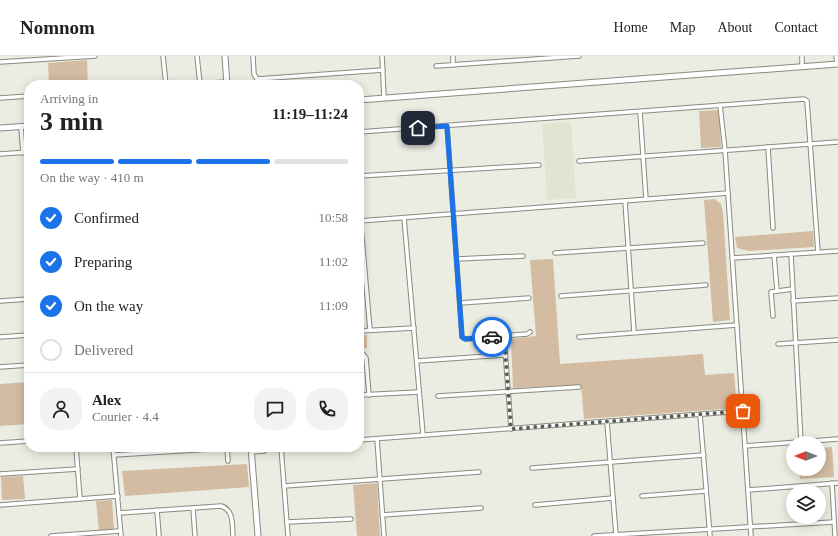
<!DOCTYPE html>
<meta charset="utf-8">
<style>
body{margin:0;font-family:"Times New Roman",serif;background:#f2f2f2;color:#222;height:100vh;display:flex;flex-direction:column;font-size:15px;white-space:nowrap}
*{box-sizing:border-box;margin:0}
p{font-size:13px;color:#767676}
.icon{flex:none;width:22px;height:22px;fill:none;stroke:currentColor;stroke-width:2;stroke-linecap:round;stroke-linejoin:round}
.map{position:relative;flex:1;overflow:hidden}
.sheet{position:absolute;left:24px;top:24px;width:340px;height:372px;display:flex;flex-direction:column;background:#fff;border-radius:16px;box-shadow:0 2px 10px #0003}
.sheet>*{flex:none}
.needle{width:26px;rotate:270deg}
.buttons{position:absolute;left:786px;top:380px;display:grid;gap:8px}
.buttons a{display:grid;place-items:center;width:40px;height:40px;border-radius:50%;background:#fff;box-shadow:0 2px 10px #0003;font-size:20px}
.pin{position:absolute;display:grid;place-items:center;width:34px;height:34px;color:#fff;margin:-17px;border-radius:8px;box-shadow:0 2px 6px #0006}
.courier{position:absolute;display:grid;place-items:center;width:40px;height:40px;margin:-20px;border:3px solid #1a73e8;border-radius:50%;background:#fff;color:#222;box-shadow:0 1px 5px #0007}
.head em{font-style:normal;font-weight:700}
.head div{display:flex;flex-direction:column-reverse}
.head{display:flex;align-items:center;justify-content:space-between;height:68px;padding:0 16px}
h1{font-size:26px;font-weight:700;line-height:30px}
.bar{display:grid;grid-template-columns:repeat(4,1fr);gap:6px 4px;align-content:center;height:48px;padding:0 16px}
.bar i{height:5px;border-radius:3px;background:#e0e0e0}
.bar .current{background:#1a73e8}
.bar p{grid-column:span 4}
.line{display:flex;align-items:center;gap:10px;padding:0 16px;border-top:1px solid #e0e0e0}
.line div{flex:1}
.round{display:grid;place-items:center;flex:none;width:42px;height:42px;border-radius:16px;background:#f2f2f2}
ol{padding:0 16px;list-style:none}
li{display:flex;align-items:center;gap:12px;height:44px}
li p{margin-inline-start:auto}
li .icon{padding:4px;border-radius:50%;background:#1a73e8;color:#fff;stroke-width:4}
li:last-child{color:#767676}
li i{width:22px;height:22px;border:2px solid #e0e0e0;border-radius:50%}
header{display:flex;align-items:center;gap:24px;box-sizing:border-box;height:56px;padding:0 20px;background:#fff;border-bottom:1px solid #e0e0e0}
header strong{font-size:19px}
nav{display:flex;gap:22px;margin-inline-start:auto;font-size:14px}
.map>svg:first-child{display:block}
.built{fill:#e2e4d1}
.green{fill:#d3bca1}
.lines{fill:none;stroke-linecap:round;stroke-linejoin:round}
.street-casing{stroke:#898a80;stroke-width:5.5}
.secondary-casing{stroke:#898a80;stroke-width:7}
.street{stroke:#fff;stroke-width:3.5}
.secondary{stroke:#fff;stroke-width:5}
.done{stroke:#5d5e58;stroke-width:4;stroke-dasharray:0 7.2}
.route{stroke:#1a73e8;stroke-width:5}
</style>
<header>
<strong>Nomnom</strong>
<nav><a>Home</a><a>Map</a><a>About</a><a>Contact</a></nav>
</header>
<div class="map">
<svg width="838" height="480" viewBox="0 0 838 480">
<rect width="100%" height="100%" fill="#ebede2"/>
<polygon class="built" points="571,66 576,142 547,144 542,68"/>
<g class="green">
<polygon points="87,4 88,29 49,29 48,7"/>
<polygon points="719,54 721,91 701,92 699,55"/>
<polygon points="715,143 721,148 723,156 730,264 713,266 704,144"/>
<polygon points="813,175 814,191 748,195 737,192 735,181"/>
<polygon points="553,203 560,308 703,298 705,319 734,317 737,352 584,363 581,329 513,332 511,283 536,280 530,204"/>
<polygon points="359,279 367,279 367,292 359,293"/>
<polygon points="29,326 29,368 0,370 0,328"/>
<polygon points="832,391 834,421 800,423 799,413 819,413 819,392"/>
<polygon points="247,408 249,431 125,440 122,415"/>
<polygon points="23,420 25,443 2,444 1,421"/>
<polygon points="377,427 380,480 357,480 353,429"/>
<polygon points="112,444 114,474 99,475 96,445"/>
</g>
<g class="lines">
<g class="street-casing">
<g id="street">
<polyline points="163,0 166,29"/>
<polyline points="197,0 200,28"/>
<polyline points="253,0 254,18 257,23 383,14"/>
<polyline points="382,0 384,41"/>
<polyline points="453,0 453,9"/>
<polyline points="802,0 802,10"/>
<polyline points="836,0 837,8"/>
<polyline points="0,6 95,0"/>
<polyline points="436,10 579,0"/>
<polyline points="182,29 227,26"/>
<polyline points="0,42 29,40"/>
<polyline points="720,49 725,94 751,480"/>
<polyline points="640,56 646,143"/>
<polyline points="21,70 23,97"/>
<polyline points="447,70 462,281 465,283 527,278 530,276"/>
<polyline points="359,76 804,43 807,45 818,196"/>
<polyline points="768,91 773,172"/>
<polyline points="0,98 29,96"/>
<polyline points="579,105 838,86"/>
<polyline points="359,120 539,109"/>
<polyline points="625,145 634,276"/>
<polyline points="359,147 370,274"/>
<polyline points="404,162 423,379"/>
<polyline points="359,165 728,137"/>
<polyline points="555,197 703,187"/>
<polyline points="791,198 801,386"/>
<polyline points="774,199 777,234"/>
<polyline points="732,202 838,195"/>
<polyline points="457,203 523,200"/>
<polyline points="561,240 706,229"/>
<polyline points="0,245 29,243"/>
<polyline points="793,245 838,242"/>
<polyline points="460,247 529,242"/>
<polyline points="773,260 771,236 792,233"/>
<polyline points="359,275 414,272"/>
<polyline points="504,280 511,373"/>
<polyline points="0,281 29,279"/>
<polyline points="579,281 737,269"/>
<polyline points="778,288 838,284"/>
<polyline points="359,297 363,298 366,302 369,339"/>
<polyline points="417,305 504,299"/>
<polyline points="0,311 29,309"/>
<polyline points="359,339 419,336"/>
<polyline points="438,340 579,331"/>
<polyline points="700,359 710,480"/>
<polyline points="607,366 616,479"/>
<polyline points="377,383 384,480"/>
<polyline points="359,384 743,355"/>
<polyline points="0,387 29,385"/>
<polyline points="745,390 838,383"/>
<polyline points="76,391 80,443"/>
<polyline points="113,391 121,480"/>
<polyline points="227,391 228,405"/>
<polyline points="281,391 288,480"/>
<polyline points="251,392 260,391"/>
<polyline points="251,396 264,395 268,391"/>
<polyline points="114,399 227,392"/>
<polyline points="532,412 704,399"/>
<polyline points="0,418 78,413"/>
<polyline points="832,427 835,480"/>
<polyline points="284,430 479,416"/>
<polyline points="748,434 838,427"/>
<polyline points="642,440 706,435"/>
<polyline points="0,449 118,440"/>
<polyline points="535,449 613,442"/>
<polyline points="193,452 195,480"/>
<polyline points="157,454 159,480"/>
<path d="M119,457L221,450C234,454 232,468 233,480"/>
<polyline points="382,459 481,452"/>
<polyline points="287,466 351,463"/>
<polyline points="51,480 120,475"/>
<polyline points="594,480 834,466"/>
</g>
</g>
<g class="secondary-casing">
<g id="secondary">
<polyline points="225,0 227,29"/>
<polyline points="359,44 838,8"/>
<polyline points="0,72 29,70"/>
<polyline points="251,391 258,480"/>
</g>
</g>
<use href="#street" class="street"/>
<use href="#secondary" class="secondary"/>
</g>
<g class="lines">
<polyline class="done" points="492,281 504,280 511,373 743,355"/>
<polyline class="route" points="418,72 447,70 462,281 465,283 492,281"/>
</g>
</svg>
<div class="buttons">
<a><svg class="needle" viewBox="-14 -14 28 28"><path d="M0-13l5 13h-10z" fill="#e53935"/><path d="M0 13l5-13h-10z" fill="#767676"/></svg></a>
<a><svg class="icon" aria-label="layers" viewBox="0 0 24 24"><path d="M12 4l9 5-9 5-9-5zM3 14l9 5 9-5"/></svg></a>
</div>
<div class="pin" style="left:743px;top:355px;background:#ea580c"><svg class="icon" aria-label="bag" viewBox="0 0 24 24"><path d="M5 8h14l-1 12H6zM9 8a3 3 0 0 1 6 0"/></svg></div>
<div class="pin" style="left:418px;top:72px;background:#1f2937"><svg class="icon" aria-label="home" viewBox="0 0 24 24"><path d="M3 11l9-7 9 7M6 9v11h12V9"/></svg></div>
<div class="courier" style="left:492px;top:281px"><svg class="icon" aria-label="car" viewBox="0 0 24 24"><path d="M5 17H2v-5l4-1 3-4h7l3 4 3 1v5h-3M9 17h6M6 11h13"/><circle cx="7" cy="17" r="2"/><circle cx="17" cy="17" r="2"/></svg></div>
<section class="sheet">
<div class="head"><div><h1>3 min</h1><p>Arriving in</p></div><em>11:19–11:24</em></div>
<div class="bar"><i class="current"></i><i class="current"></i><i class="current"></i><i></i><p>On the way · 410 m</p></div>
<ol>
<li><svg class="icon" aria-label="check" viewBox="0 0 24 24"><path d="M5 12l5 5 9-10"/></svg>Confirmed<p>10:58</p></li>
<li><svg class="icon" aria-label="check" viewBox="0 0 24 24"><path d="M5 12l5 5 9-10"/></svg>Preparing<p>11:02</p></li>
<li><svg class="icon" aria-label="check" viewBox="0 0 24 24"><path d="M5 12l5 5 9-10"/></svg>On the way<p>11:09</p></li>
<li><i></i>Delivered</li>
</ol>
<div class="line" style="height:72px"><a class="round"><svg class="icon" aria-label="person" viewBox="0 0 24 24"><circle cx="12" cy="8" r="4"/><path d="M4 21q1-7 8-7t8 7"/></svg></a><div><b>Alex</b><p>Courier · 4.4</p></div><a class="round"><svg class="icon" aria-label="chat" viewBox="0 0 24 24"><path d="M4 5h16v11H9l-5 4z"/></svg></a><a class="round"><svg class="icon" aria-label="phone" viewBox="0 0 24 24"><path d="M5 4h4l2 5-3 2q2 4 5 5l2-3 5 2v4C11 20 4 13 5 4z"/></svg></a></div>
</section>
</div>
